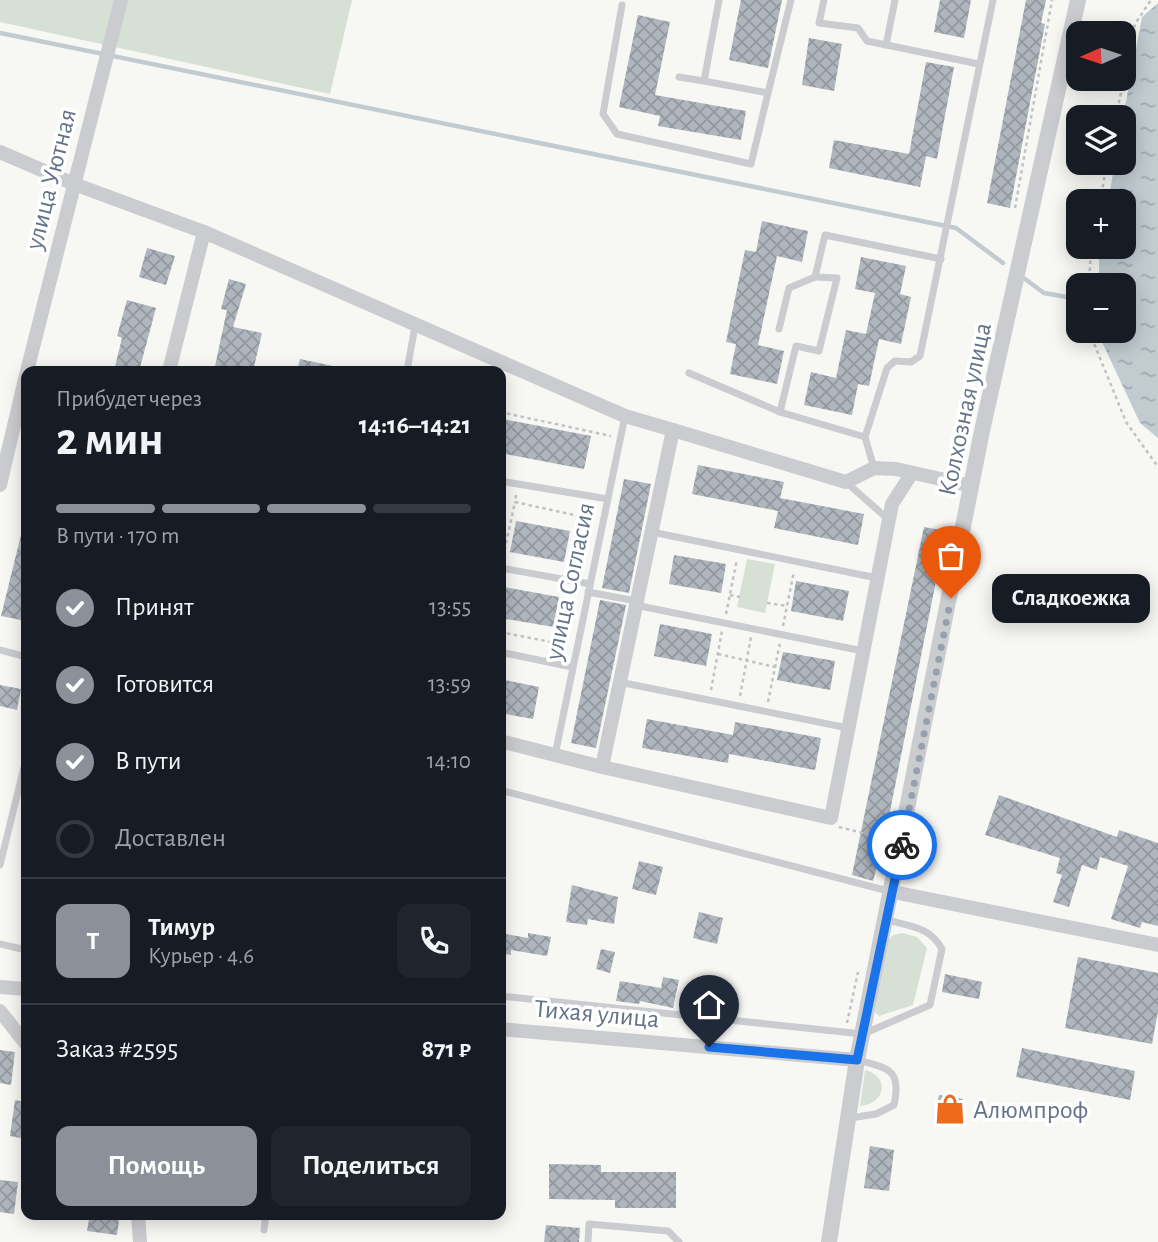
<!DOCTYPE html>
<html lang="ru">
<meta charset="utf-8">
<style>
body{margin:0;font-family:"Alegreya Sans",sans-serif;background:#20242c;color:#f1f3f6;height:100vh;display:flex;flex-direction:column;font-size:26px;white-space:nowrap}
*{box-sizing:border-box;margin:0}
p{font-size:23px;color:#9ea1a6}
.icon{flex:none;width:38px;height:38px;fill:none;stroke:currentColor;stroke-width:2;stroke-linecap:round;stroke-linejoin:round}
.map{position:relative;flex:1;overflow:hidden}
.sheet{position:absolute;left:21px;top:366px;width:485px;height:854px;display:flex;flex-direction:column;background:#171b24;border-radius:14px;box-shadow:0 4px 18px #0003}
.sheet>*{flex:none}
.needle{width:46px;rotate:267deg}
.tools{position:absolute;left:1066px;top:21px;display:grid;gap:14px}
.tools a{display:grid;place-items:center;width:70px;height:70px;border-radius:14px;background:#171b24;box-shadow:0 4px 18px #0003;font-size:35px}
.pin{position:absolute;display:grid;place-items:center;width:60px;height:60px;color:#fff;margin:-72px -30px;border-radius:50% 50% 50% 0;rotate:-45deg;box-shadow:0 0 7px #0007}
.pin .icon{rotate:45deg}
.courier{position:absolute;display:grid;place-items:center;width:70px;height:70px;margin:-35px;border:5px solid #1a73e8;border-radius:50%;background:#fff;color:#222;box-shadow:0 2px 9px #0007}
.bubble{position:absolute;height:49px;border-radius:14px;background:#171b24;box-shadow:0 4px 18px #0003;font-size:23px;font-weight:700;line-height:49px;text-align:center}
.headline em{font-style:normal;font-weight:700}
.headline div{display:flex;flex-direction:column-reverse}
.headline{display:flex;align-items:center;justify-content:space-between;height:119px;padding:0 35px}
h1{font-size:46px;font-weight:700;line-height:52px}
.bar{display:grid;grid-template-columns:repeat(4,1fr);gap:10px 7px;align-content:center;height:84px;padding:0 35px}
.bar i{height:9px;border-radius:5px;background:#363941}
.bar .active{background:#8c9099}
.bar p{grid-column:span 4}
.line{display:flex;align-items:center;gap:18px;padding:0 35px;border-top:2px solid #363941}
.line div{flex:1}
.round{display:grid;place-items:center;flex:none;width:74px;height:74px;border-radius:14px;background:#20242c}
ol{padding:0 35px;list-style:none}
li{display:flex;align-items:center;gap:21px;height:77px}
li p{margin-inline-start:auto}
li .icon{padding:7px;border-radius:50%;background:#8c9099;color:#fff;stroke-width:4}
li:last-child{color:#9ea1a6}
li i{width:38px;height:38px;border:4px solid #363941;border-radius:50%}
.button{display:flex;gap:14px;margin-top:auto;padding:14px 35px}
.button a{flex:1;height:80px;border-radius:14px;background:#8c9099;color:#fff;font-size:28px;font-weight:700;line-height:80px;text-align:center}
.button a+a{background:#20242c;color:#f1f3f6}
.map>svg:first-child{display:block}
.grass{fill:#d7e0d5}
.water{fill:url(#water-ripples)}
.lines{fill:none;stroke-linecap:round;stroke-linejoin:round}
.stream{stroke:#c1cbd0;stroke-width:4.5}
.building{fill:url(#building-cross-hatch)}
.path{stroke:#c0c2c5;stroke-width:2.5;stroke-dasharray:3.5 3.5;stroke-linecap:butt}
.service{stroke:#caccd0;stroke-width:7}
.minor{stroke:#caccd0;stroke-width:14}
.tertiary{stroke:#caccd0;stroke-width:16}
.done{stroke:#97a1ad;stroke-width:7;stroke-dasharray:0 12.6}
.route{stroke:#1a73e8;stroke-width:9}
.labels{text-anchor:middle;stroke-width:7;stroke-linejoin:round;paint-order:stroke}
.street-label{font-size:26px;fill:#647387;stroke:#fff}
.poi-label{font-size:26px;fill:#647387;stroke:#fff;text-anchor:start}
</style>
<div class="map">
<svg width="1158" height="1242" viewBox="0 0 1158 1242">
<defs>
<pattern id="water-ripples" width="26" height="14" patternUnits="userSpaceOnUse" patternTransform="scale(1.75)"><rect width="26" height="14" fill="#c1cbd0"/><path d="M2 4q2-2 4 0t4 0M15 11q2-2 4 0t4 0" fill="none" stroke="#a0a9ae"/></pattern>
<pattern id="building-cross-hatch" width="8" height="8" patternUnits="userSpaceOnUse" patternTransform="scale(1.75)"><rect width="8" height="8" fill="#b0b6bd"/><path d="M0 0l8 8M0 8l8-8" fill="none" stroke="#93989f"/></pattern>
</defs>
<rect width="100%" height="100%" fill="#f7f7f4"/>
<g class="grass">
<polygon points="0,0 352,0 330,94 0,22"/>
<polygon points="747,559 775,564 765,613 737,607"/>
<polygon points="902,933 917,937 927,948 913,1005 879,1016 875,1012 888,941 893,935"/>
<path d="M865,1070C891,1077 885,1104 860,1106Z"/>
</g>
<polygon class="water" points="1158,3 1158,438 1140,423 1103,344 1102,331 1124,331 1124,285 1099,285 1099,247 1124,247 1124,201 1108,201 1115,163 1124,163 1123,117 1142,17"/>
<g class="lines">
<g class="stream">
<polyline points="0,33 956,228 1003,263"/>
<polyline points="1025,279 1044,293 1078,299"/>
</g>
</g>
<g class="building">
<polygon points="741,0 782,0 768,68 729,60"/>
<polygon points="940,0 971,0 964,38 934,32"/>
<polygon points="1026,0 1046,0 1041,23 1045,24 1010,208 987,203"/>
<polygon points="638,15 670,22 655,95 746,111 741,140 658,126 660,116 619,107"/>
<polygon points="809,38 842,44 834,91 802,85"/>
<polygon points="926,62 954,67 937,159 926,156 920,187 829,168 834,140 909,154"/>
<polygon points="762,221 808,231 802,262 777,256 758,345 784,351 777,384 730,374 736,344 726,342 745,250 756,252"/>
<polygon points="147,248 175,256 166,285 139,277"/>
<polygon points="861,257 906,266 900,294 911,297 901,344 879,339 869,386 858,384 852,415 804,405 811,372 836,378 846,330 866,334 875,293 855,289"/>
<polygon points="229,279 246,284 233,327 262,333 253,371 214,371 227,310 221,309"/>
<polygon points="127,300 156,308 139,371 114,371 122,338 117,336"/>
<polygon points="300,359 333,366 333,371 297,371"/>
<polygon points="503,419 591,436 584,469 500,453"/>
<polygon points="698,465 784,482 780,498 864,514 858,545 774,528 778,511 692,494"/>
<polygon points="624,479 651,484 629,593 602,588"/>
<polygon points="516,521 570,531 564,562 510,552"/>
<polygon points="924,527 946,531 885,836 873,881 852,875"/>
<polygon points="22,531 26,532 26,621 1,616"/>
<polygon points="674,555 726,564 721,593 669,584"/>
<polygon points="796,581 849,591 843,621 791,611"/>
<polygon points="504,587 559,597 554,627 500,618"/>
<polygon points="600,600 626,605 596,748 571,743"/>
<polygon points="660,624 712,634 706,666 654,656"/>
<polygon points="783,652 835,661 830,690 777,680"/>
<polygon points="500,679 539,687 533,719 500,713"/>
<polygon points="0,685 21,689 17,710 0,706"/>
<polygon points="647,719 733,735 735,722 821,738 815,770 729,754 728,763 642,748"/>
<polygon points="999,795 1117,837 1119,830 1158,843 1158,926 1142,922 1140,928 1111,919 1128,866 1100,857 1097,870 1082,865 1069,907 1053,902 1062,875 1056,873 1060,858 985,835"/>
<polygon points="639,861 663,867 656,895 632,889"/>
<polygon points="572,885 618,897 614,924 588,919 587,925 566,922"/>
<polygon points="699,912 723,918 717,944 693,938"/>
<polygon points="500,933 528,938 528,933 551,937 547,956 511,950 511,955 500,953"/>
<polygon points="601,949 615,952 610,973 596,969"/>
<polygon points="1078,957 1158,973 1158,1011 1152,1044 1065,1028"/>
<polygon points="945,974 982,982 979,999 942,992"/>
<polygon points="663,977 679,980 673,1008 640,1001 639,1004 616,1001 620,981 661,988"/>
<polygon points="1022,1048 1135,1071 1130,1100 1016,1077"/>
<polygon points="0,1050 15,1052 11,1085 0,1083"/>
<polygon points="939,1095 963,1099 959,1123 934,1119"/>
<polygon points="15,1100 26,1102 26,1139 10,1136"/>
<polygon points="870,1146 894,1150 889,1191 864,1188"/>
<polygon points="549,1164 601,1165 601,1172 676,1172 676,1208 615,1208 615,1200 549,1199"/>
<polygon points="0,1180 18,1182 14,1214 0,1212"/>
<polygon points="90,1214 120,1214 117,1235 87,1231"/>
<polygon points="546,1225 580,1228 579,1242 544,1242"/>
</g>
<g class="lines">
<g class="path">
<polyline points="1116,117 1135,24 1151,0"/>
<polyline points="1100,201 1107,163"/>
<polyline points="1015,208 1052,0"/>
<polyline points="1089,285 1091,247"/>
<polyline points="1089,331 1126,422 1158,467"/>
<polyline points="500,412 611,436"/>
<polyline points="516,495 515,502 593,519"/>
<polyline points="503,557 515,502"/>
<polyline points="730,595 740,597"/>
<polyline points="767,603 787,606"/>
<polyline points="726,614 737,559"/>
<polyline points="783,626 794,571"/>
<polyline points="500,632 566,645"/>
<polyline points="718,654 775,667"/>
<polyline points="711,690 722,631"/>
<polyline points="740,696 751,637"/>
<polyline points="768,702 780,643"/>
<polyline points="839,827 887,839"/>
<polyline points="847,1023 858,972"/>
</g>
<g class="service">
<polyline points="719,0 704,81 768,93 791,0"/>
<polyline points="824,0 819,23 858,28 867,41 979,64"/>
<polyline points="622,5 603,114 617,134 751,164 768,93"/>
<polyline points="886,45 895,0"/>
<polyline points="679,77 704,81"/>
<polyline points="779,329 789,288 815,277 825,235 941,259"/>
<polyline points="407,371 415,326"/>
<polyline points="689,373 780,412 865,437"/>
<polyline points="780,412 796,346 819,351 837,278 815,277"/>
<polyline points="874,468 865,437 887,368 895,361 911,362 920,356 993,0"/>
<polyline points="500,481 608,499"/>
<polyline points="846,482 889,520"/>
<polyline points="652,532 877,578"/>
<polyline points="501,568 590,584"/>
<polyline points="588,592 636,601"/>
<polyline points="635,605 863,651"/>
<polyline points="0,650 26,657"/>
<polyline points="500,652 572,667"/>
<polyline points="619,682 848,728"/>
<polyline points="555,755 625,416"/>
<polyline points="500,790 892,892"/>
<polyline points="0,865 26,759"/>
<polyline points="0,944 26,950"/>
<path d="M500,996L863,1034L930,1005L942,949C930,927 910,926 887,920"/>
<path d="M850,1118L876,1114L894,1105C902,1069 888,1068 857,1060"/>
<polyline points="264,1230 266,1214"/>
<polyline points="588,1242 589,1224 668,1231 679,1242"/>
</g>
<g class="minor">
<polyline points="0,152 74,184 204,232 625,416 673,430"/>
<polyline points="27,371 121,0"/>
<polyline points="169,371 204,232"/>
<polyline points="912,473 892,504 831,818 602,767 673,430 846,482 874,468 896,469 972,486"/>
<polyline points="0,485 26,375"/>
<polyline points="500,741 602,767"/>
<polyline points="893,892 1158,945"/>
<polyline points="0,987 26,989"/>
<polyline points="0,1011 26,1044"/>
<polyline points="500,1029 857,1060"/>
<polyline points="138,1214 140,1242"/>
</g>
<polyline class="tertiary" points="829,1242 857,1060 982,431 1078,0"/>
</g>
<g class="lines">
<polyline class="done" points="902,845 951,598"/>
<polyline class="route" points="709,1047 857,1060 902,845"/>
</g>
<defs>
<g id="shop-bare" transform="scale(2.415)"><path d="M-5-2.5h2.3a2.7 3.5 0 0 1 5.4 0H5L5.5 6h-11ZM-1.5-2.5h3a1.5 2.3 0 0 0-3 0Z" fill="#ee6b1d" stroke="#fff" stroke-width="2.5" paint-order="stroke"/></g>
</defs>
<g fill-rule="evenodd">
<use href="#shop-bare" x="950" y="1109"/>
</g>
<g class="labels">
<g class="street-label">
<text transform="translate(50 179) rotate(-76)" y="9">улица Уютная</text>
<text transform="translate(964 409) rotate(-78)" y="9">Колхозная улица</text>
<text transform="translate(569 581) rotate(-78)" y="9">улица Согласия</text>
<text transform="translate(597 1013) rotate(5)" y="9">Тихая улица</text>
</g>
<g class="poi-label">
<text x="973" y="1118">Алюмпроф</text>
</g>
</g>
</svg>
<div class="tools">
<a><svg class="needle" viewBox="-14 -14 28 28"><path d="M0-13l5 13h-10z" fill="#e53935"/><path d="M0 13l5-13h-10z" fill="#9ea1a6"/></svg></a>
<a><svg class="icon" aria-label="layers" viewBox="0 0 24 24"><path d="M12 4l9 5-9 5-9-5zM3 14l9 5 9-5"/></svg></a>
<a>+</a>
<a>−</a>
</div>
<div class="pin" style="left:951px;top:598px;background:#ea580c"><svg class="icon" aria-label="bag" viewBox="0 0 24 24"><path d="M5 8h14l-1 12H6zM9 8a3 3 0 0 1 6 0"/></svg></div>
<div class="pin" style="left:709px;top:1047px;background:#1f2937"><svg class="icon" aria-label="home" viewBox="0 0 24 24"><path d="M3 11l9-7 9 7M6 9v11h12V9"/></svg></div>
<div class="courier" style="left:902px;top:845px"><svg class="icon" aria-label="bike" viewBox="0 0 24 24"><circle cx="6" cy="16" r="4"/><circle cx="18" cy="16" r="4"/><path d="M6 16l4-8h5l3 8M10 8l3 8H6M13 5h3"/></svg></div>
<div class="bubble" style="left:992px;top:574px;width:158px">Сладкоежка</div>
<section class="sheet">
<div class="headline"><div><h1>2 мин</h1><p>Прибудет через</p></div><em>14:16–14:21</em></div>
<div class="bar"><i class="active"></i><i class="active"></i><i class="active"></i><i></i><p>В пути · 170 m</p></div>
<ol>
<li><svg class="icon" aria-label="check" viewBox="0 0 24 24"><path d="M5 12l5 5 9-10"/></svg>Принят<p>13:55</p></li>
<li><svg class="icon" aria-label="check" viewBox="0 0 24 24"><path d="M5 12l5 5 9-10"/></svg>Готовится<p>13:59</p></li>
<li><svg class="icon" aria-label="check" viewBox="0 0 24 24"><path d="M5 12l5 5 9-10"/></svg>В пути<p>14:10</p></li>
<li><i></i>Доставлен</li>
</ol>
<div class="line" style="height:126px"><b class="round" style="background:#8c9099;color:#fff">Т</b><div><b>Тимур</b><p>Курьер · 4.6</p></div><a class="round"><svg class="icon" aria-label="phone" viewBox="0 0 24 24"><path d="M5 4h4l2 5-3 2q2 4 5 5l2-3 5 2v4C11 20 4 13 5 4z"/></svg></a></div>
<div class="line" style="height:91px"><div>Заказ #2595</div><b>871 ₽</b></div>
<div class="button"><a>Помощь</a><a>Поделиться</a></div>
</section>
</div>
